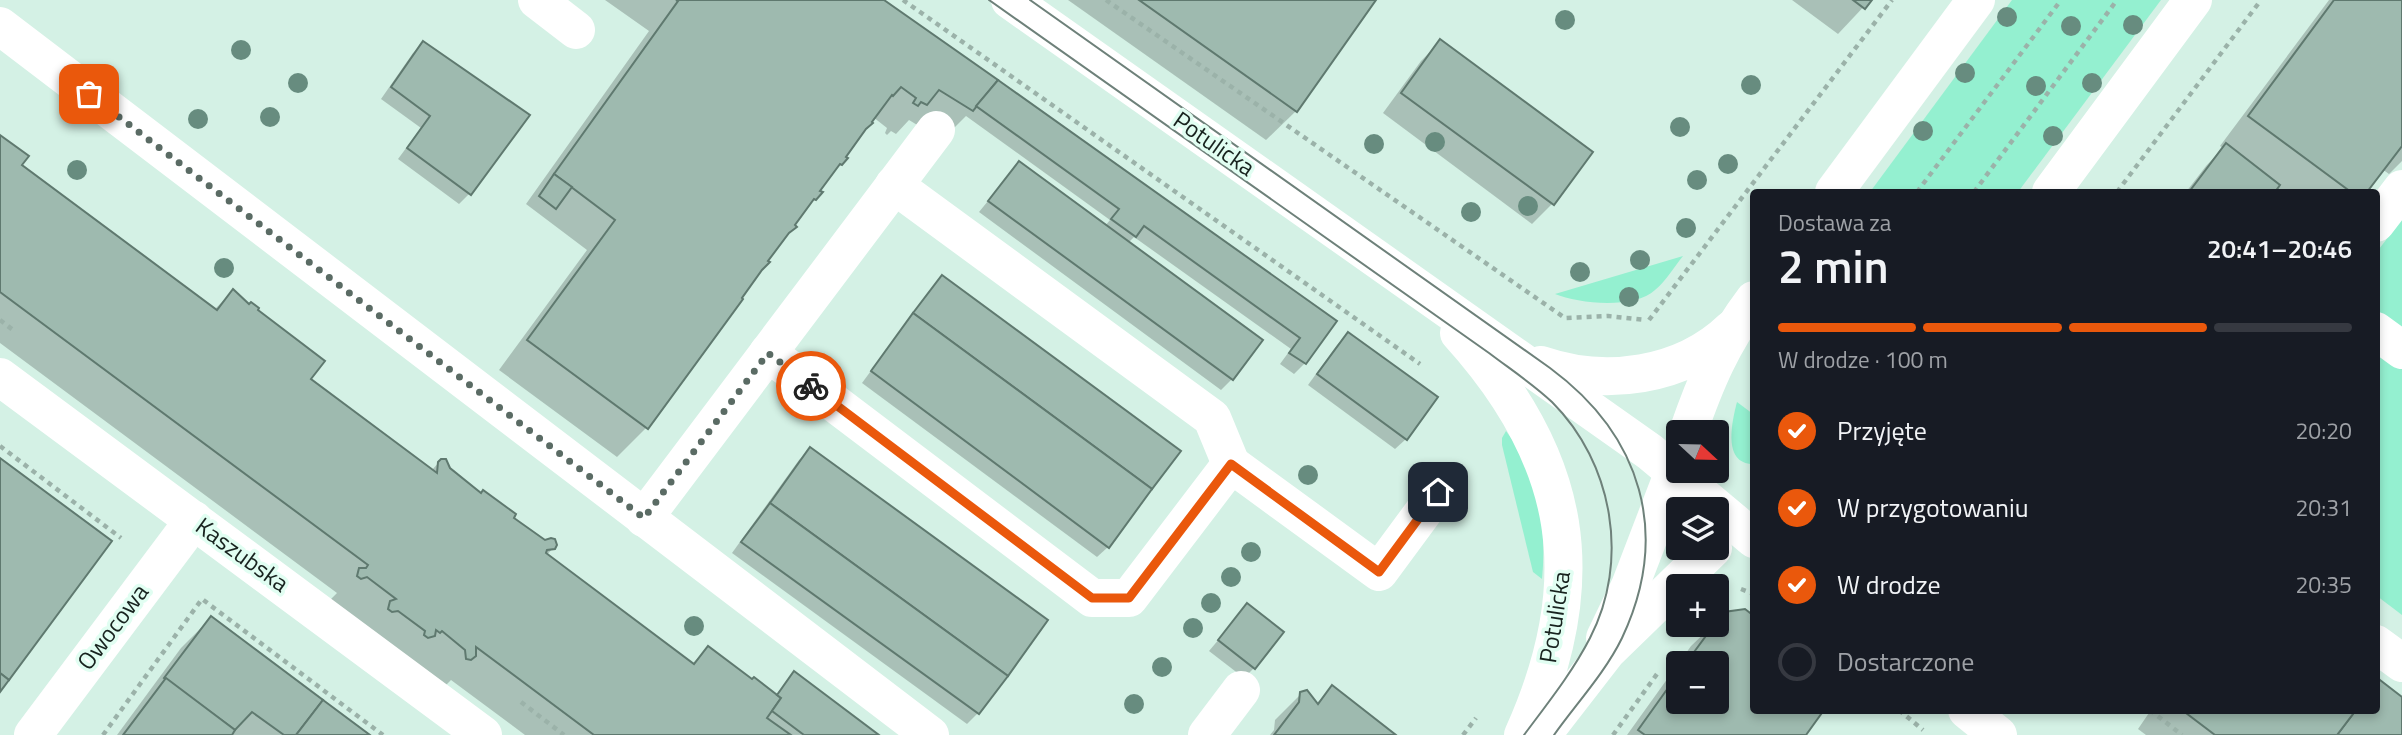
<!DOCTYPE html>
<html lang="pl">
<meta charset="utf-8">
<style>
body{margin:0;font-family:"Titillium Web",sans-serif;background:#242831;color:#f1f3f6;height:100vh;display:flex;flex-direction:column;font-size:26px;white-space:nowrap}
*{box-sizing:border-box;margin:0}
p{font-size:23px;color:#9ea1a6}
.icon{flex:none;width:38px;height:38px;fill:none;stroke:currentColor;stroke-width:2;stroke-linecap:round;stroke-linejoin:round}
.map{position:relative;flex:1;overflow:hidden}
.panel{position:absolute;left:1750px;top:189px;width:630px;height:525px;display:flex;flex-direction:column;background:#171b24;border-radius:7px;box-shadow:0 4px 10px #0003}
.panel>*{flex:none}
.needle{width:46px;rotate:112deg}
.tools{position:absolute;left:1666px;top:420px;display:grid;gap:14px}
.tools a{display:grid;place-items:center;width:63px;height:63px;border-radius:7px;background:#171b24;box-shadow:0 4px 10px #0003;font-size:35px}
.pin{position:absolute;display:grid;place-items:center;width:60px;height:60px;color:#fff;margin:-30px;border-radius:14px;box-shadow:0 4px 10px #0006}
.courier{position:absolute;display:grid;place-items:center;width:70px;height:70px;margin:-35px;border:5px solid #ea580c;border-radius:50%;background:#fff;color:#222;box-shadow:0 2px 9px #0007}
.summary em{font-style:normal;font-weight:600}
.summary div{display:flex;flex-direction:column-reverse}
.summary{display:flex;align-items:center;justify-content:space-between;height:119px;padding:0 28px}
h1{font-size:46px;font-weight:600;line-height:52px}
.bar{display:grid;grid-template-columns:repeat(4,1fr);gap:10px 7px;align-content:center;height:84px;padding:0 28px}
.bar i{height:9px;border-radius:5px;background:#363941}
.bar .active{background:#ea580c}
.bar p{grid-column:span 4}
ol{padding:0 28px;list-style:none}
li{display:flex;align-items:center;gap:21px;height:77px}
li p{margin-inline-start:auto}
li .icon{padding:7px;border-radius:50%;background:#ea580c;color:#fff;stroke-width:4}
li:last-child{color:#9ea1a6}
li i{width:38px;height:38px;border:4px solid #363941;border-radius:50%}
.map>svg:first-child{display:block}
.green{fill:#94f0d0}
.shadow{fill:#0003}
.building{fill:#9ebaaf;stroke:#5f796f;stroke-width:2}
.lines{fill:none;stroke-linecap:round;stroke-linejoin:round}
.path{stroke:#9bb2a9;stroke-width:4.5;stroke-dasharray:5 5;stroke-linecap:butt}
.minor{stroke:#fff;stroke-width:38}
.tram{stroke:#6e817a;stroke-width:2}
.tree{fill:#678c7f}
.done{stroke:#5a6b64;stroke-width:7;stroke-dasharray:0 12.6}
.route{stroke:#ea580c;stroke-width:9}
.labels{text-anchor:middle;stroke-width:7;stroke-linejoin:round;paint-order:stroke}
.street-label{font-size:24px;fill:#18231f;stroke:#e1fef2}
</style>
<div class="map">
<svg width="2402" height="735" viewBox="0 0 2402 735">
<rect width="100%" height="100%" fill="#d4f1e5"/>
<g class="green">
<polygon points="2012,0 2161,0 2018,192 1870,192"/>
<polygon points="2402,219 2402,615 2377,596 2376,253"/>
<path d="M1683,256C1674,267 1666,281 1655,290C1635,309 1579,304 1555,294Z"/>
<path d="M1737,402L1753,414V464C1722,464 1732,421 1737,402Z"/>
<path d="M1506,431C1538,473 1547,528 1542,579L1533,572L1502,445V438Z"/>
</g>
<g class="shadow">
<polygon points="605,0 881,0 1335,322 1305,363 1294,374 1280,364 1291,349 1134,237 1128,243 1232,379 1221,390 979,212 1019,163 1105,226 1110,220 966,116 942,140 909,120 896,134 891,131 887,135 885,133 887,128 873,117 646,428 617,457 499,370 587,250 526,204 649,31"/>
<polygon points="1068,0 1374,0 1296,111 1266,140"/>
<polygon points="1792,0 1870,0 1838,34"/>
<polygon points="2329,0 2402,0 2402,161 2389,174 2382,169 2365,192 2282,192 2276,188 2272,192 2186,192 2206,166 2223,148 2220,146"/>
<polygon points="1440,42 1590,152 1552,204 1532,224 1383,113 1421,61"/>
<polygon points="424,43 528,116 469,194 459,204 398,159 421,128 381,99 413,53"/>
<polygon points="0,137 20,165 214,310 233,291 308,380 431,471 441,460 448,469 553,548 546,556 692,664 708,648 775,696 794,673 876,735 525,735 451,680 445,686 330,600 337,593 0,343"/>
<polygon points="942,277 1108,547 1097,557 862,383 932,288"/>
<polygon points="1348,334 1406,439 1395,449 1308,385 1337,345"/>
<polygon points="810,450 978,713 967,724 732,553 799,460"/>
<polygon points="1247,606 1254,668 1244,678 1209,651"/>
<polygon points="1724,613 1754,710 1805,735 1627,735 1678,664 1678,702 1717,702 1717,663 1679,663 1691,646 1713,625 1717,625 1717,621"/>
<polygon points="211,618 367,735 117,735 181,648"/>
<polygon points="1332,688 1394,735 1270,735 1274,730 1275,720 1301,694 1316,704"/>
<polygon points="2402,699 2402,735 2146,735 2138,729 2151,710 2376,710"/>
</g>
<g class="building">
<polygon points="676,0 884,0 998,80 973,111 939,90 927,105 921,102 918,106 913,103 916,98 901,87 893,96 892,95 872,122 873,123 866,129 846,157 848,158 842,165 840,164 820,191 823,192 816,200 814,199 795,225 797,227 789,233 768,261 770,262 762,270 742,298 743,299 648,429 527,340 615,220 554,174 678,1"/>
<polygon points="1139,0 1376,0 1297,112"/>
<polygon points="1853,0 1872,0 1865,9"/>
<polygon points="2334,0 2402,0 2402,146 2367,192 2351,192 2248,116"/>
<polygon points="1440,39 1593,152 1554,205 1401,93"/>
<polygon points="423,41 530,115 471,195 407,148 430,116 391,87"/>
<polygon points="998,80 1337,321 1306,364 1289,353 1300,338 1144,226 1136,237 1111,219 1119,209 976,106"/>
<polygon points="0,135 29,156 22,165 217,310 233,289 249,304 251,302 259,308 258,310 325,361 311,379 437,473 438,462 441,459 446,459 450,468 481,493 483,490 516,514 514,518 545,540 551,538 555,539 557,545 555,549 547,550 546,553 694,664 708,646 752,679 754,677 781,698 767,718 791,735 594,735 476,647 476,656 471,660 466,659 465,650 442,631 440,633 436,630 435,636 428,638 424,635 425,631 398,611 392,612 388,609 390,601 396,599 367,577 361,579 357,576 359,568 366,568 368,565 0,292"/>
<polygon points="2226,143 2280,185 2275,192 2189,192"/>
<polygon points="1019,161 1263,340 1233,380 988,201"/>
<polygon points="554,174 572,187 556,209 539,196"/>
<polygon points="942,275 1181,451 1152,489 913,313"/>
<polygon points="913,313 1152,489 1109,548 871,371"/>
<polygon points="1348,332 1438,397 1407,440 1317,374"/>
<polygon points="810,447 1048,620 1008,676 770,503"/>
<polygon points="0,458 112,541 9,680 0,673"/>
<polygon points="770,503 1008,676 979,714 741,542"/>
<polygon points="1247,603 1284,632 1255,669 1218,640"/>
<polygon points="1745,609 1754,616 1754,710 1824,710 1806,735 1645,735 1638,730 1678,674 1678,702 1717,702 1717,663 1686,663 1714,625 1717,625 1724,612"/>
<polygon points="211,616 323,700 296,735 284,735 252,712 235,730 164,678"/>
<polygon points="794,671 879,735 804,735 772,711 781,698 777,695"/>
<polygon points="0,673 9,680 0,692"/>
<polygon points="166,678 235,730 232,735 123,735"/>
<polygon points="2380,680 2402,697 2402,735 2337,735 2356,710 2376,710 2376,685"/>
<polygon points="1332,685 1396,735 1274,735 1299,702 1300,692 1307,690 1318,704"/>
<polygon points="323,700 370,735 296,735"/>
<polygon points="2182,710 2356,710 2337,735 2215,735"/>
</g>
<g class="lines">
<g class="path">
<polyline points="903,0 1420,364"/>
<polyline points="1106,0 1565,318 1608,316 1646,320"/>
<polyline points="1917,192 2061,0"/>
<polyline points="1974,192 2117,0"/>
<polyline points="2117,192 2261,0"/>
<polyline points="0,320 13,330"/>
<polyline points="1649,320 1892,0"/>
<polyline points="0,446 121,538"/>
<polyline points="1741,589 1754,594"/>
<polyline points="521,702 564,735"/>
<polyline points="1899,710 1923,730"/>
<polyline points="2150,710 2182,735"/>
<polyline points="103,735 202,599 383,735"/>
<polyline points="1463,735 1476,718"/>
<polyline points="1613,735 1657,674"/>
</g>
<g class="minor">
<polyline points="537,0 576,30"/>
<polyline points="1010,0 1650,452 1754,539"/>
<polyline points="0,26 930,735"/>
<polyline points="894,185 1212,418 1231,464"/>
<polyline points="1834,192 1976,0"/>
<polyline points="2051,192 2193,0"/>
<polyline points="2376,223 2402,189"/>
<polyline points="2376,331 2402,350"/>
<path d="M1459,333C1573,459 1593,580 1523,735"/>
<polyline points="768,353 1092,598 1129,598 1231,464 1379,572 1438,492"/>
<path d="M1541,365C1605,387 1682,377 1732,329"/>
<polyline points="0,377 483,735"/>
<path d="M1688,432C1705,383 1722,342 1754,300"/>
<polyline points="644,518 936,130"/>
<polyline points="1605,638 1630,586 1678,461"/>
<polyline points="2376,644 2402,663"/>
<polyline points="1967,710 1998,735"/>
<polyline points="33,735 194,520"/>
<polyline points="1207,735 1241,690"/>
<polyline points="1542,735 1607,651 1713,548"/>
</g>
<g class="tram">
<path d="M989,0L1489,353C1510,369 1533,384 1552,402C1613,463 1630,561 1590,638C1572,673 1547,704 1524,735"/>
<path d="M1030,0L1550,368C1642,436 1671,534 1622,638C1605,673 1576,704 1554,735"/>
</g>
</g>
<g class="tree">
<circle cx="2007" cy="17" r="10"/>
<circle cx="1565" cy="20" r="10"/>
<circle cx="2133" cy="25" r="10"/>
<circle cx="2071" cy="26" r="10"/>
<circle cx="241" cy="50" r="10"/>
<circle cx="1965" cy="73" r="10"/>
<circle cx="298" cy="83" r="10"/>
<circle cx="2092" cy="83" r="10"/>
<circle cx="1751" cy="85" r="10"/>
<circle cx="2036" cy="86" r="10"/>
<circle cx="270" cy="117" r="10"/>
<circle cx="198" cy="119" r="10"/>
<circle cx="1680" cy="127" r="10"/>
<circle cx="1923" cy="131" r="10"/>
<circle cx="2053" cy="136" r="10"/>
<circle cx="1435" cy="142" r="10"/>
<circle cx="1374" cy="144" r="10"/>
<circle cx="1728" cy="164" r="10"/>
<circle cx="77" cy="170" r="10"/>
<circle cx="1697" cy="180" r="10"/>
<circle cx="1528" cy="206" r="10"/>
<circle cx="1471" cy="212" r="10"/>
<circle cx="1686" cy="228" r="10"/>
<circle cx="1640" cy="260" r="10"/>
<circle cx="224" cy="268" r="10"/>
<circle cx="1580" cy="272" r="10"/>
<circle cx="1629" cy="297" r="10"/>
<circle cx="1308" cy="475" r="10"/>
<circle cx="1251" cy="552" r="10"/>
<circle cx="1231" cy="577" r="10"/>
<circle cx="1211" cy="603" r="10"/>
<circle cx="694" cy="626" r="10"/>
<circle cx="1193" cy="628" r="10"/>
<circle cx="1162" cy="667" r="10"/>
<circle cx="1134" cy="704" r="10"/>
</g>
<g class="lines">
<polyline class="done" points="89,94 644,518 768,353 811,386"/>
<polyline class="route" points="811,386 1092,598 1129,598 1231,464 1379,572 1438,492"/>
</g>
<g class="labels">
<g class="street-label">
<text transform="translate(1214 144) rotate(35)" y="8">Potulicka</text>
<text transform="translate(242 555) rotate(36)" y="8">Kaszubska</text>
<text transform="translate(1555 617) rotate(-81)" y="8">Potulicka</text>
<text transform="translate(113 627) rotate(-53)" y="8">Owocowa</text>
</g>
</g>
</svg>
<div class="tools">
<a><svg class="needle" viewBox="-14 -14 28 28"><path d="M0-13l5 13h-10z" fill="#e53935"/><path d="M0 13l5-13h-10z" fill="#9ea1a6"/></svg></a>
<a><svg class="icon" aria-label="layers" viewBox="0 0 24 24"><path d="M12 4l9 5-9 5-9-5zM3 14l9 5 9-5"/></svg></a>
<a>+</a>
<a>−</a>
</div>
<div class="pin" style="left:89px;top:94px;background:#ea580c"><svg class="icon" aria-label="bag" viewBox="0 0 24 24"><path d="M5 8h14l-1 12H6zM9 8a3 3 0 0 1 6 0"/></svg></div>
<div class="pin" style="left:1438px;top:492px;background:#1f2937"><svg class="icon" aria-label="home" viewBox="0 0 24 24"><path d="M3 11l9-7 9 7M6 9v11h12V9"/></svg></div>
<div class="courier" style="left:811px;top:386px"><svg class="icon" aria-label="bike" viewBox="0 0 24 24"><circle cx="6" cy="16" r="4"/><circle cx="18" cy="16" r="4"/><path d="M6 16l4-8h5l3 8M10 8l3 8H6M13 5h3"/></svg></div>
<section class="panel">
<div class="summary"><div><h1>2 min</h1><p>Dostawa za</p></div><em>20:41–20:46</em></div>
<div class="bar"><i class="active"></i><i class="active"></i><i class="active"></i><i></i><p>W drodze · 100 m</p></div>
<ol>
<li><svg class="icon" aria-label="check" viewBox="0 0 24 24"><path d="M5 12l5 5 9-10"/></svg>Przyjęte<p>20:20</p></li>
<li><svg class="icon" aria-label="check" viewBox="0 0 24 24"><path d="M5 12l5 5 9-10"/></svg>W przygotowaniu<p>20:31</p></li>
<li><svg class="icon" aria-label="check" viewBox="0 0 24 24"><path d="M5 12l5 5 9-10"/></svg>W drodze<p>20:35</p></li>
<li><i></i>Dostarczone</li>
</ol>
</section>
</div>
